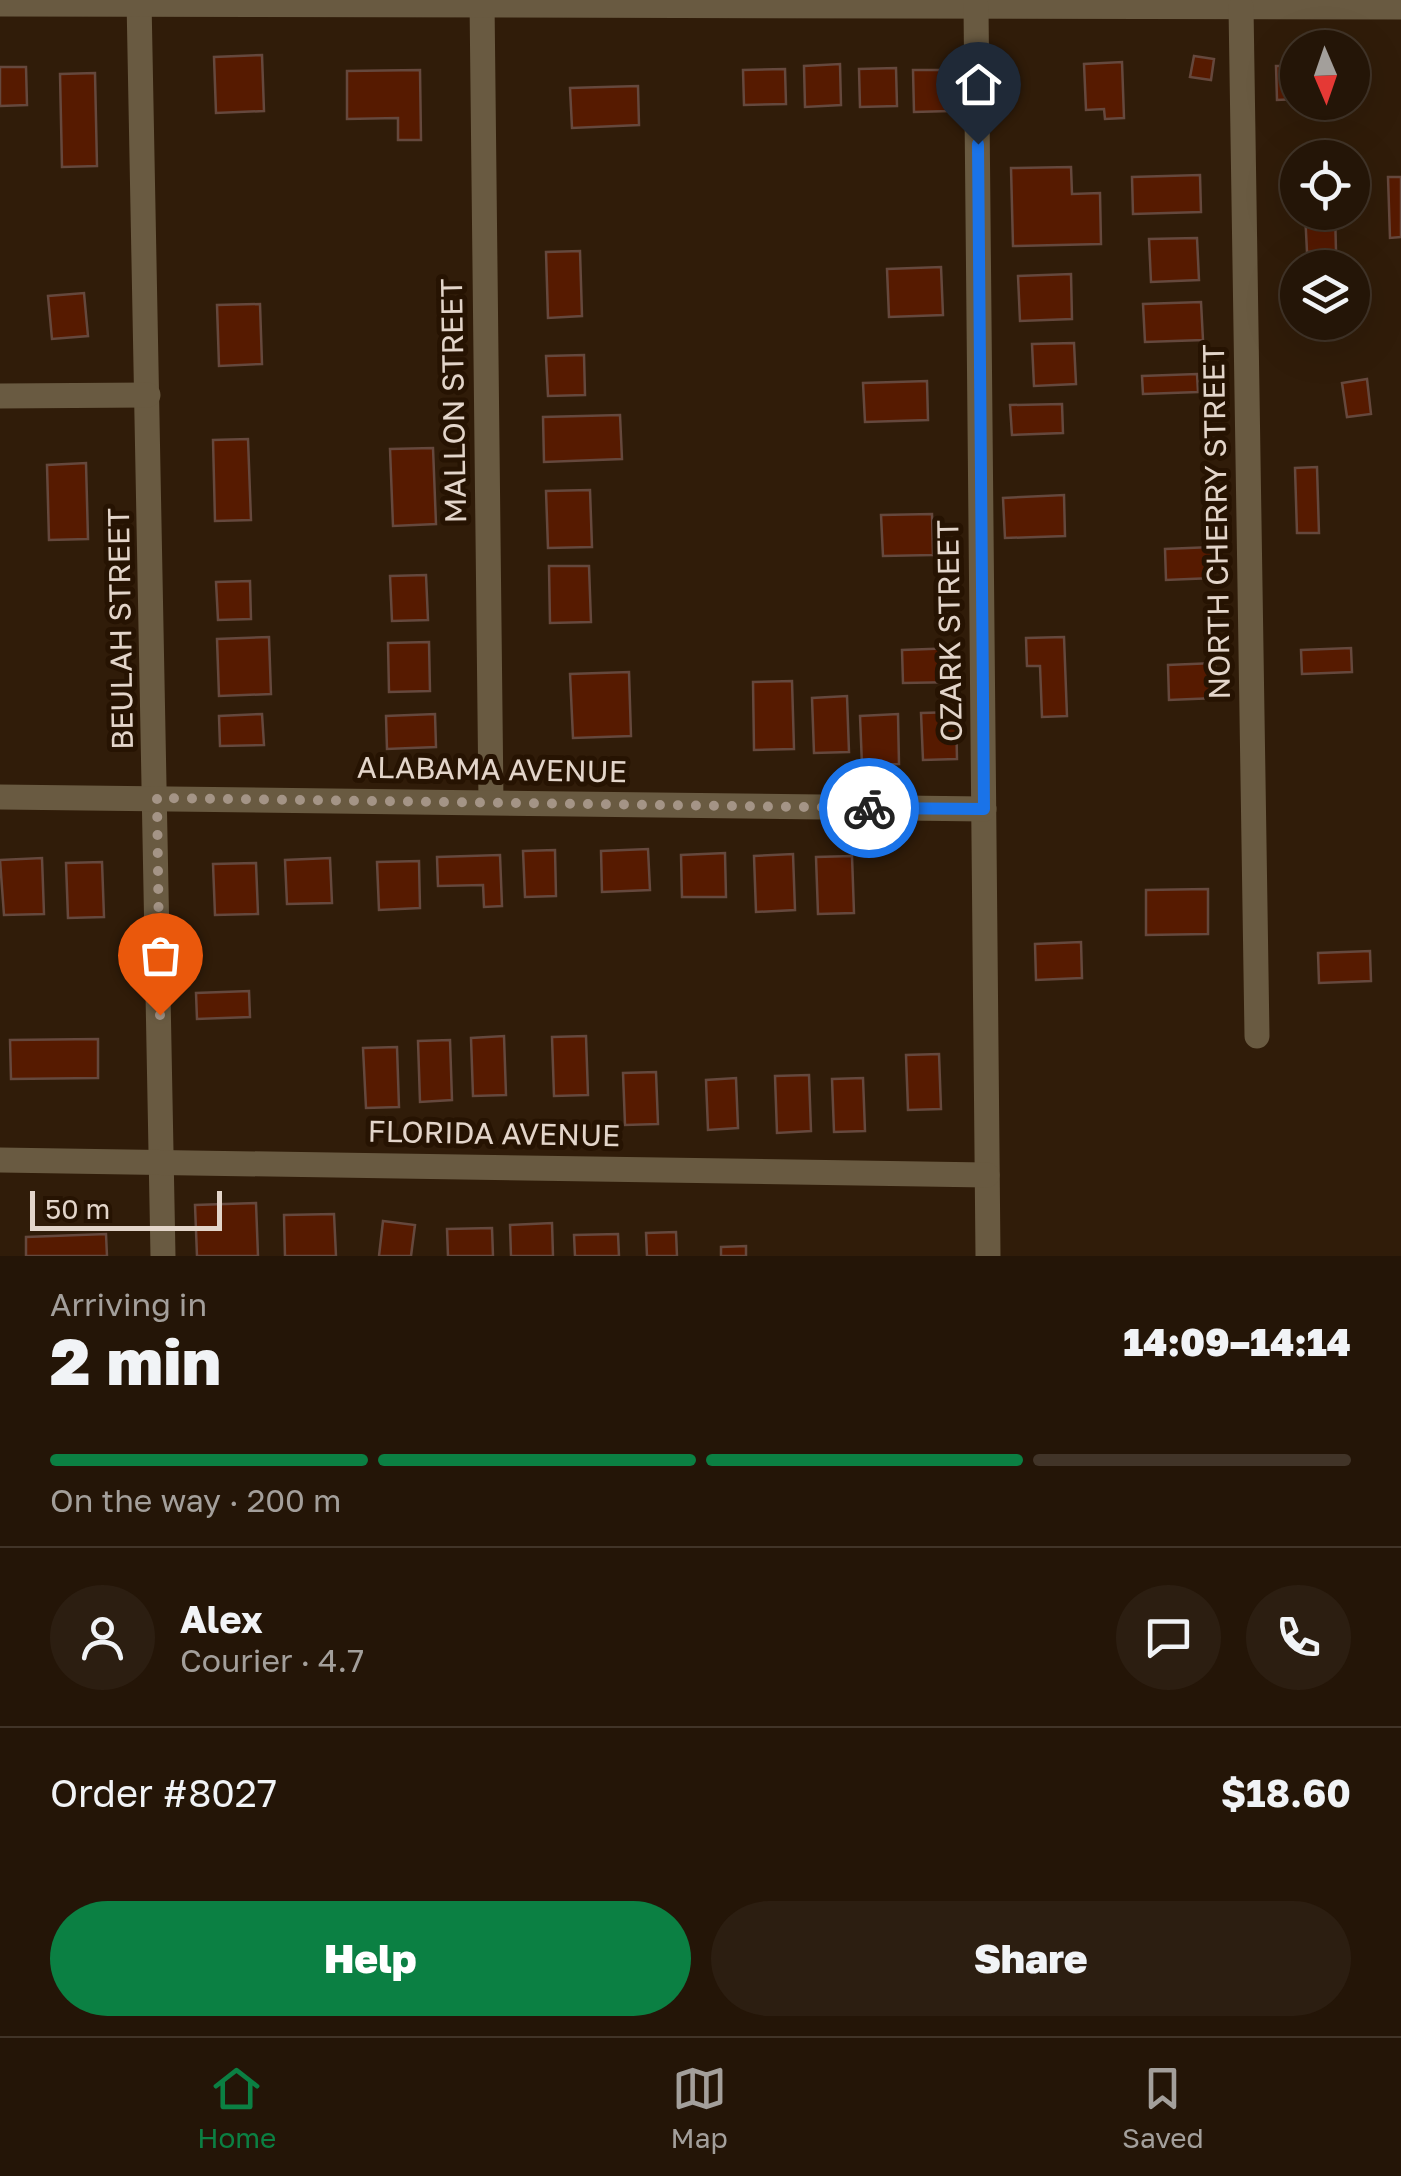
<!DOCTYPE html>
<meta charset="utf-8">
<style>
body{margin:0;font-family:"Golos Text",sans-serif;background:#2c1e11;color:#f1f3f6;height:100vh;display:flex;flex-direction:column;font-size:38px;white-space:nowrap}
*{box-sizing:border-box;margin:0}
p{font-size:32px;color:#a39f9b}
.icon{flex:none;width:55px;height:55px;fill:none;stroke:currentColor;stroke-width:2;stroke-linecap:round;stroke-linejoin:round}
.map{position:relative;height:1256px;overflow:hidden}
.sheet{display:flex;flex-direction:column;background:#241507;flex:1}
.sheet>*{flex:none}
.needle{width:65px;rotate:178deg}
.fabs{position:absolute;left:1280px;top:30px;display:grid;gap:20px}
.fabs a{display:grid;place-items:center;width:90px;height:90px;border-radius:50%;background:#241507;box-shadow:0 10px 40px #0002,0 0 0 2px #413428;font-size:50px}
.scale{position:absolute;left:30px;bottom:25px;width:192px;box-sizing:border-box;padding-left:10px;border:5px solid #e3d5ca;border-top:0;font-size:28px;line-height:35px;white-space:nowrap;color:#e3d5ca;-webkit-text-stroke:8px #261302;paint-order:stroke}
.pin{position:absolute;display:grid;place-items:center;width:85px;height:85px;color:#fff;margin:-102px -42px;border-radius:50% 50% 50% 0;rotate:-45deg;box-shadow:0 0 10px #0007}
.pin .icon{rotate:45deg}
.courier{position:absolute;display:grid;place-items:center;width:100px;height:100px;margin:-50px;border:8px solid #1a73e8;border-radius:50%;background:#fff;color:#222;box-shadow:0 2px 12px #0007}
.summary em{font-style:normal;font-weight:800}
.summary div{display:flex;flex-direction:column-reverse}
.summary{display:flex;align-items:center;justify-content:space-between;height:170px;padding:0 50px}
h1{font-size:65px;font-weight:800;line-height:75px}
.bar{display:grid;grid-template-columns:repeat(4,1fr);gap:15px 10px;align-content:center;height:120px;padding:0 50px}
.bar i{height:12px;border-radius:8px;background:#413428}
.bar .current{background:#0b8043}
.bar p{grid-column:span 4}
.line{display:flex;align-items:center;gap:25px;padding:0 50px;border-top:2px solid #413428}
.line div{flex:1}
.round{display:grid;place-items:center;flex:none;width:105px;height:105px;border-radius:52px;background:#2c1e11}
.primary-button{display:flex;gap:20px;margin-top:auto;padding:20px 50px}
.primary-button a{flex:1;height:115px;border-radius:60px;background:#0b8043;color:#fff;font-size:40px;font-weight:800;line-height:115px;text-align:center}
.primary-button a+a{background:#2c1e11;color:#f1f3f6}
.dock{display:flex;justify-content:space-around;align-items:center;height:140px;border-top:2px solid #413428;background:#241507;font-size:28px;color:#a39f9b}
.dock a{display:grid;justify-items:center;gap:5px}
.dock .current{color:#0b8043}
.map>svg:first-child{display:block}
.building{fill:#561a00;stroke:#65483d;stroke-width:2.5}
.lines{fill:none;stroke-linecap:round;stroke-linejoin:round}
.street{stroke:#695a41;stroke-width:25}
.done{stroke:#a49486;stroke-width:10;stroke-dasharray:0 18}
.route{stroke:#1a73e8;stroke-width:12}
.labels{text-anchor:middle;stroke-width:10;stroke-linejoin:round;paint-order:stroke}
.street-label{font-size:30px;fill:#e3d5ca;stroke:#261302}
</style>
<div class="map">
<svg width="1401" height="1256" viewBox="0 0 1401 1256">
<rect width="100%" height="100%" fill="#301c09"/>
<g class="building">
<polygon points="262,55 264,111 216,113 214,57"/>
<polygon points="1194,56 1214,59 1211,80 1190,77"/>
<polygon points="1122,62 1124,118 1105,119 1104,109 1086,110 1084,64"/>
<polygon points="840,64 841,105 805,107 804,66"/>
<polygon points="1276,66 1298,66 1298,99 1277,100"/>
<polygon points="0,67 26,67 27,105 0,106"/>
<polygon points="896,68 897,106 860,107 859,69"/>
<polygon points="785,69 786,104 744,105 743,70"/>
<polygon points="420,70 421,140 398,140 398,118 347,119 347,71"/>
<polygon points="913,70 949,70 950,111 914,112"/>
<polygon points="95,73 97,166 62,167 60,74"/>
<polygon points="638,86 639,125 572,128 570,88"/>
<polygon points="1071,167 1072,194 1100,193 1101,244 1013,246 1011,168"/>
<polygon points="1200,175 1201,212 1133,214 1132,177"/>
<polygon points="1388,177 1401,177 1401,237 1390,238"/>
<polygon points="1305,212 1335,212 1336,251 1307,252"/>
<polygon points="1197,238 1199,280 1151,282 1149,239"/>
<polygon points="580,251 582,316 548,318 546,252"/>
<polygon points="941,267 943,315 889,317 887,269"/>
<polygon points="1071,274 1072,319 1020,321 1018,276"/>
<polygon points="84,293 88,336 52,339 48,296"/>
<polygon points="1201,302 1203,340 1145,342 1143,304"/>
<polygon points="260,304 262,364 219,366 217,305"/>
<polygon points="1074,343 1076,384 1034,386 1032,344"/>
<polygon points="584,355 585,395 548,396 546,356"/>
<polygon points="1197,374 1198,392 1143,394 1142,376"/>
<polygon points="1367,379 1371,414 1347,417 1342,383"/>
<polygon points="927,381 928,420 865,422 863,383"/>
<polygon points="1062,404 1063,433 1012,435 1010,405"/>
<polygon points="620,415 622,459 544,462 543,417"/>
<polygon points="248,439 251,520 215,521 213,440"/>
<polygon points="433,448 436,524 393,526 390,449"/>
<polygon points="86,463 88,539 49,540 47,465"/>
<polygon points="1317,467 1319,533 1297,533 1295,468"/>
<polygon points="590,490 592,547 548,548 546,491"/>
<polygon points="1064,495 1065,536 1005,538 1003,498"/>
<polygon points="932,514 933,555 883,556 881,515"/>
<polygon points="1212,547 1213,578 1166,580 1165,549"/>
<polygon points="549,566 589,566 591,622 550,623"/>
<polygon points="426,575 428,620 392,621 390,576"/>
<polygon points="250,581 251,619 218,620 216,582"/>
<polygon points="269,637 271,694 219,696 217,639"/>
<polygon points="1064,637 1067,716 1042,717 1040,666 1027,666 1026,638"/>
<polygon points="429,642 430,691 389,692 388,643"/>
<polygon points="956,648 958,682 903,683 902,650"/>
<polygon points="1351,648 1352,672 1302,674 1301,650"/>
<polygon points="1215,663 1216,698 1169,700 1168,665"/>
<polygon points="629,672 631,736 573,738 570,674"/>
<polygon points="792,681 794,749 754,750 753,682"/>
<polygon points="847,696 849,752 814,753 812,698"/>
<polygon points="956,712 957,759 923,760 921,713"/>
<polygon points="262,714 264,745 220,746 219,716"/>
<polygon points="435,714 436,747 387,749 386,716"/>
<polygon points="898,714 899,764 862,765 860,716"/>
<polygon points="648,849 650,890 602,892 601,851"/>
<polygon points="555,850 556,896 525,897 523,851"/>
<polygon points="725,853 726,897 682,897 681,855"/>
<polygon points="793,854 795,910 756,912 754,856"/>
<polygon points="500,855 502,906 484,907 483,885 438,886 437,857"/>
<polygon points="852,856 854,913 818,914 816,857"/>
<polygon points="42,858 44,914 4,915 0,860"/>
<polygon points="330,858 332,903 287,904 285,860"/>
<polygon points="419,861 420,908 379,910 377,862"/>
<polygon points="102,862 104,917 68,918 66,863"/>
<polygon points="256,863 258,914 215,915 213,864"/>
<polygon points="1208,889 1208,934 1146,935 1146,890"/>
<polygon points="1081,942 1082,978 1036,980 1035,944"/>
<polygon points="1370,951 1371,981 1319,983 1318,953"/>
<polygon points="249,991 250,1017 197,1019 196,993"/>
<polygon points="504,1036 506,1095 473,1096 471,1038"/>
<polygon points="586,1036 588,1095 554,1096 552,1037"/>
<polygon points="98,1039 98,1078 11,1079 10,1040"/>
<polygon points="450,1040 452,1100 420,1102 418,1041"/>
<polygon points="397,1047 399,1107 366,1108 363,1048"/>
<polygon points="939,1054 941,1109 908,1110 906,1055"/>
<polygon points="656,1072 658,1124 625,1125 623,1073"/>
<polygon points="809,1075 811,1131 777,1133 775,1076"/>
<polygon points="736,1078 738,1128 708,1130 706,1080"/>
<polygon points="863,1078 865,1131 834,1132 832,1079"/>
<polygon points="256,1203 258,1256 197,1256 195,1205"/>
<polygon points="334,1214 336,1256 285,1256 284,1215"/>
<polygon points="383,1221 415,1225 411,1256 379,1256"/>
<polygon points="552,1223 553,1256 511,1256 510,1225"/>
<polygon points="492,1228 493,1256 448,1256 447,1229"/>
<polygon points="676,1232 677,1256 647,1256 646,1233"/>
<polygon points="106,1234 107,1256 26,1256 26,1237"/>
<polygon points="618,1234 619,1256 575,1256 574,1235"/>
<polygon points="746,1246 746,1256 721,1256 721,1247"/>
</g>
<g class="lines">
<g class="street">
<polyline points="139,0 163,1256"/>
<polyline points="482,0 491,802"/>
<polyline points="0,4 1401,7"/>
<polyline points="976,6 988,1256"/>
<polyline points="1241,7 1257,1036"/>
<polyline points="0,396 148,395"/>
<polyline points="0,797 984,809"/>
<polyline points="0,1160 987,1175"/>
</g>
</g>
<g class="lines">
<polyline class="done" points="160,1015 157,798 869,808"/>
<polyline class="route" points="869,808 984,809 978,144"/>
</g>
<g class="labels">
<g class="street-label">
<text transform="translate(454 401) rotate(-91)" y="10">MALLON STREET</text>
<text transform="translate(1217 522) rotate(-91)" y="10">NORTH CHERRY STREET</text>
<text transform="translate(121 629) rotate(-91)" y="10">BEULAH STREET</text>
<text transform="translate(950 631) rotate(-91)" y="10">OZARK STREET</text>
<text transform="translate(492 770) rotate(1)" y="10">ALABAMA AVENUE</text>
<text transform="translate(494 1134) rotate(1)" y="10">FLORIDA AVENUE</text>
</g>
</g>
</svg>
<div class="fabs">
<a><svg class="needle" viewBox="-14 -14 28 28"><path d="M0-13l5 13h-10z" fill="#e53935"/><path d="M0 13l5-13h-10z" fill="#a39f9b"/></svg></a>
<a><svg class="icon" aria-label="locate" viewBox="0 0 24 24"><circle cx="12" cy="12" r="6"/><path d="M12 2v4M12 18v4M2 12h4M18 12h4"/></svg></a>
<a><svg class="icon" aria-label="layers" viewBox="0 0 24 24"><path d="M12 4l9 5-9 5-9-5zM3 14l9 5 9-5"/></svg></a>
</div>
<div class="scale">50 m</div>
<div class="pin" style="left:160px;top:1015px;background:#ea580c"><svg class="icon" aria-label="bag" viewBox="0 0 24 24"><path d="M5 8h14l-1 12H6zM9 8a3 3 0 0 1 6 0"/></svg></div>
<div class="pin" style="left:978px;top:144px;background:#1f2937"><svg class="icon" aria-label="home" viewBox="0 0 24 24"><path d="M3 11l9-7 9 7M6 9v11h12V9"/></svg></div>
<div class="courier" style="left:869px;top:808px"><svg class="icon" aria-label="bike" viewBox="0 0 24 24"><circle cx="6" cy="16" r="4"/><circle cx="18" cy="16" r="4"/><path d="M6 16l4-8h5l3 8M10 8l3 8H6M13 5h3"/></svg></div>
</div>
<section class="sheet">
<div class="summary"><div><h1>2 min</h1><p>Arriving in</p></div><em>14:09–14:14</em></div>
<div class="bar"><i class="current"></i><i class="current"></i><i class="current"></i><i></i><p>On the way · 200 m</p></div>
<div class="line" style="height:180px"><a class="round"><svg class="icon" aria-label="person" viewBox="0 0 24 24"><circle cx="12" cy="8" r="4"/><path d="M4 21q1-7 8-7t8 7"/></svg></a><div><b>Alex</b><p>Courier · 4.7</p></div><a class="round"><svg class="icon" aria-label="chat" viewBox="0 0 24 24"><path d="M4 5h16v11H9l-5 4z"/></svg></a><a class="round"><svg class="icon" aria-label="phone" viewBox="0 0 24 24"><path d="M5 4h4l2 5-3 2q2 4 5 5l2-3 5 2v4C11 20 4 13 5 4z"/></svg></a></div>
<div class="line" style="height:130px"><div>Order #8027</div><b>$18.60</b></div>
<div class="primary-button"><a>Help</a><a>Share</a></div>
</section>
<nav class="dock">
<a class="current"><svg class="icon" aria-label="home" viewBox="0 0 24 24"><path d="M3 11l9-7 9 7M6 9v11h12V9"/></svg>Home</a>
<a><svg class="icon" aria-label="map" viewBox="0 0 24 24"><path d="M3 6l6-2 6 2 6-2v14l-6 2-6-2-6 2zM9 4v14M15 6v14"/></svg>Map</a>
<a><svg class="icon" aria-label="saved" viewBox="0 0 24 24"><path d="M7 4h10v16l-5-4-5 4z"/></svg>Saved</a>
</nav>
